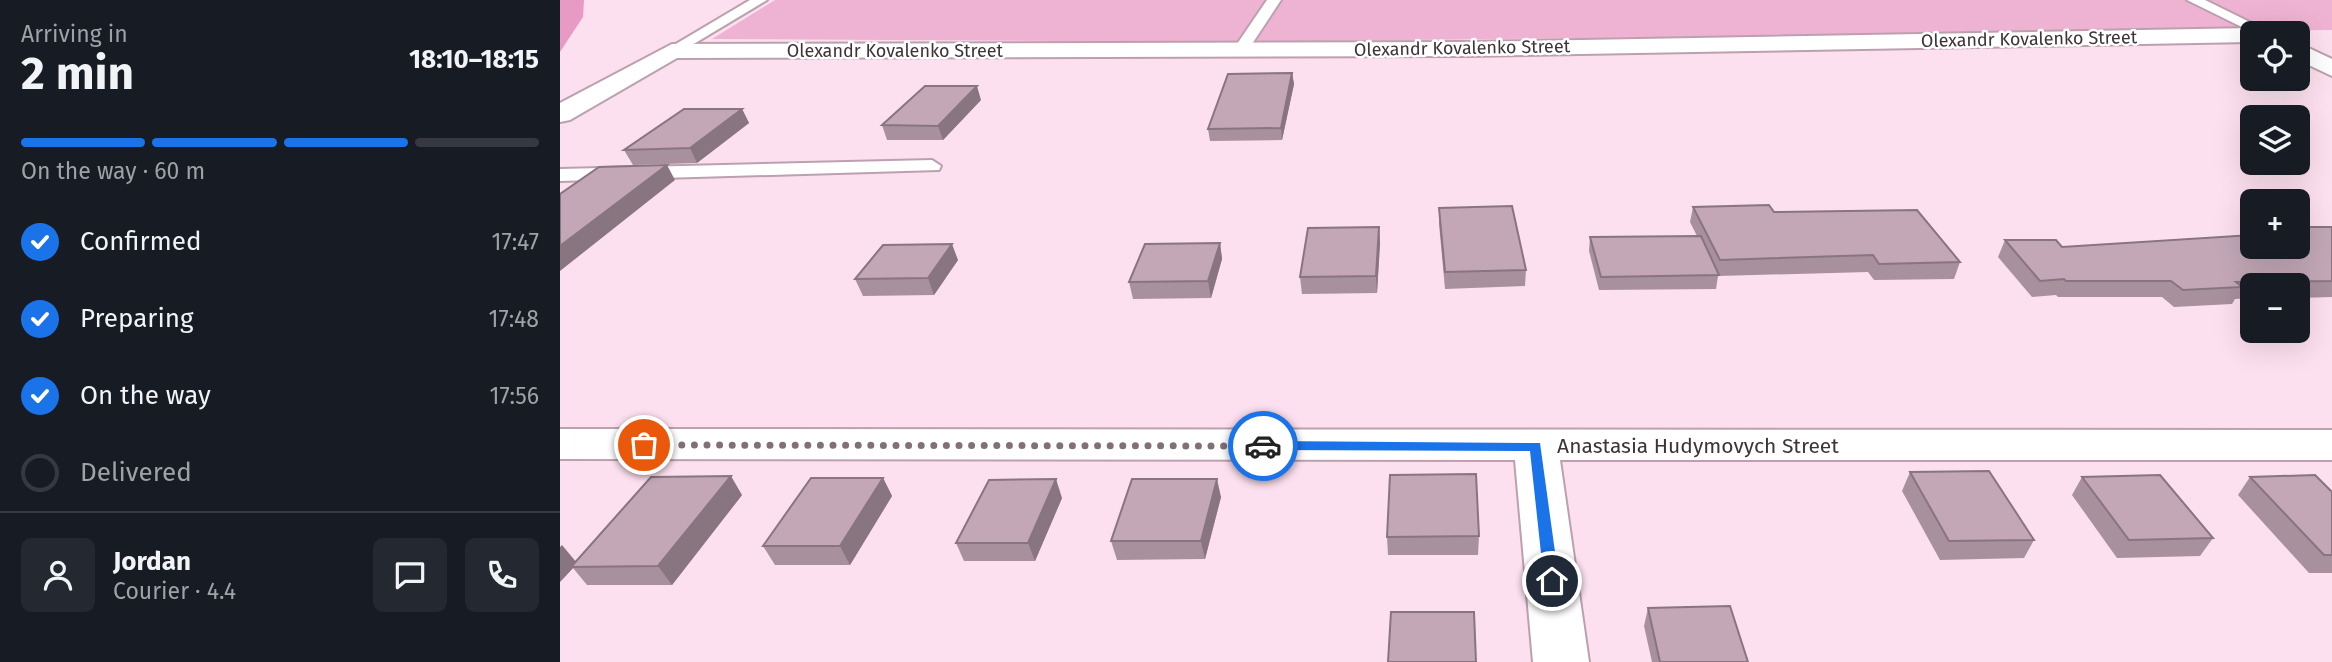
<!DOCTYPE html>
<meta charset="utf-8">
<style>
body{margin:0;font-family:"Fira Sans",sans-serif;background:#242831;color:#f1f3f6;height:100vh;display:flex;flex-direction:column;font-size:26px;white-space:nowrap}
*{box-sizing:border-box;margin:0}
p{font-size:23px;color:#9ea1a6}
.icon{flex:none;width:38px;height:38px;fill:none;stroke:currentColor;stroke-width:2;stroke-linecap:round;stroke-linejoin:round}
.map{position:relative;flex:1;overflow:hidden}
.sheet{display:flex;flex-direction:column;background:#171b24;width:560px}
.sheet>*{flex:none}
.buttons{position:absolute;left:1680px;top:21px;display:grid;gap:14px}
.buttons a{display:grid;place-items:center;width:70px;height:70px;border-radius:10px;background:#171b24;box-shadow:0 7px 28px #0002;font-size:35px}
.pin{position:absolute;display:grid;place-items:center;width:60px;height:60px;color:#fff;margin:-30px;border:4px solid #fff;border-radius:50%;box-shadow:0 2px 7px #0007}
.courier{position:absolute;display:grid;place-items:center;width:70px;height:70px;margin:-35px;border:5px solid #1a73e8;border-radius:50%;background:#fff;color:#222;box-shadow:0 2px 9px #0007}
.overview em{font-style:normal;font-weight:700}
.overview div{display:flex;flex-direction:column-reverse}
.overview{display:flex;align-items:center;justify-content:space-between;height:119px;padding:0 21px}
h1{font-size:46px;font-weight:700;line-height:52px}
.bar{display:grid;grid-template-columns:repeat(4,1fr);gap:10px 7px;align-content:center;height:84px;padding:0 21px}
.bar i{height:9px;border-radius:5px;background:#363941}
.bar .on{background:#1a73e8}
.bar p{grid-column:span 4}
.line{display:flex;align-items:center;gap:18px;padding:0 21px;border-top:2px solid #363941}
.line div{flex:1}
.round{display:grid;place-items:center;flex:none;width:74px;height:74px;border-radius:10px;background:#242831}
ol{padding:0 21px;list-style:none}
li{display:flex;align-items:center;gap:21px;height:77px}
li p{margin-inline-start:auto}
li .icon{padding:7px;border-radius:50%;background:#1a73e8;color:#fff;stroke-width:4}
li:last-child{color:#9ea1a6}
li i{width:38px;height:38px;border:4px solid #363941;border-radius:50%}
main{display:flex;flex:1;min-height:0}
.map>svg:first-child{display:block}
.green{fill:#eeb3d2}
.forest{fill:#e79ac4}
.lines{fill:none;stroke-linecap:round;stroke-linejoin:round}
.service-casing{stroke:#bca0ae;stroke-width:4}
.minor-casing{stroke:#bca0ae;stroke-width:4}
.service{fill:#fff;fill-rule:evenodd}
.minor{fill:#fff;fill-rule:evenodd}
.wall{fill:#a8909d}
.shaded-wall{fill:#88757f}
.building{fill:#c3a7b6;stroke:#88757f;stroke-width:2}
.route{fill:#1a73e8}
.done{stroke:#817078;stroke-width:7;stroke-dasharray:0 12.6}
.labels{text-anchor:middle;stroke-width:5;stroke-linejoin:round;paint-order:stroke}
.far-street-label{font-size:18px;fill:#3e3338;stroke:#fff}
.street-label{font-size:21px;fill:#3e3338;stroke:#fff}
</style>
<main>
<section class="sheet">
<div class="overview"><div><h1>2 min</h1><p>Arriving in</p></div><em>18:10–18:15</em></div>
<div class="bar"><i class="on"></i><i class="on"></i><i class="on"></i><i></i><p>On the way · 60 m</p></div>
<ol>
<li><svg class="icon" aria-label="check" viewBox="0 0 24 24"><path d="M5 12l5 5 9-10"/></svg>Confirmed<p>17:47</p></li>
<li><svg class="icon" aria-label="check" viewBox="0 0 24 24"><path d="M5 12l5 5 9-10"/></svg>Preparing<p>17:48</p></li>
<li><svg class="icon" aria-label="check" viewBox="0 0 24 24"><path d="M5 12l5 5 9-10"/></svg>On the way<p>17:56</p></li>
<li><i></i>Delivered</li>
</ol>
<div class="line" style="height:126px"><a class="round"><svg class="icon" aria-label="person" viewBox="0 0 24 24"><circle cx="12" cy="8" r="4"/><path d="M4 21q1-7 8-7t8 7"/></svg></a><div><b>Jordan</b><p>Courier · 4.4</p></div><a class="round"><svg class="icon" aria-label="chat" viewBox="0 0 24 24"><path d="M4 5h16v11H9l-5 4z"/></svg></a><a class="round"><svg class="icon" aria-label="phone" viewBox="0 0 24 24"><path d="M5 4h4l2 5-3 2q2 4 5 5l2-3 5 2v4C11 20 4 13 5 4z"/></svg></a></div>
</section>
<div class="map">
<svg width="1772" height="662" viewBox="0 0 1772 662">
<rect width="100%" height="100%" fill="#fde0ef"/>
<polygon class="green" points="215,0 1772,0 1772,30 667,42 152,39"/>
<polygon class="forest" points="0,0 24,0 23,17 0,52"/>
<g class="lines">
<g class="service-casing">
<g id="service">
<polygon points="190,0 207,0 117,54 107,54 104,51"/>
<polygon points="707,0 721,0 686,53 676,53 673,50"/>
<polygon points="1627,0 1645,0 1712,33 1694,33"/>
<polygon points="372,160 381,166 379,170 0,181 0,169"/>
</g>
</g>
<g class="minor-casing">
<g id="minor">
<polygon points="1692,28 1702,33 1692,33 1692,42 907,56 117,58 10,120 0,122 0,103 112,44 907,42"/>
<polygon points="1738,43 1772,59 1772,76 1738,60"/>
<polygon points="0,429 1772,430 1772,460 1000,460 1029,662 973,662 955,460 0,459"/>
</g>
</g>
<use href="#service" class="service"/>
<use href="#minor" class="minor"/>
</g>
<g class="wall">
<polygon points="732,73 734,84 722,140 650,141 648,129"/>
<polygon points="421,100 383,140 327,140 322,125"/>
<polygon points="182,109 189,123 137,163 73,165 64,150"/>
<polygon points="1133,207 1214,212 1400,262 1394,279 1314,280 1308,272 1158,276 1156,289 1039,290 1029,251 1030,237 1137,236 1130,222"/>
<polygon points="879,208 966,270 965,286 885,289 879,224"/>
<polygon points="819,227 820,243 817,293 742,294 740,277"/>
<polygon points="1772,227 1772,297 1738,298 1738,285 1692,285 1692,298 1675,299 1672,304 1614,307 1602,297 1498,297 1496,295 1472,297 1438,257 1445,240 1502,247 1692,247"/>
<polygon points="660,243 662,259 651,298 573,299 569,282"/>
<polygon points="398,260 374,295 303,296 295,279"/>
<polygon points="1350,472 1474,540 1464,558 1380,560 1342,491"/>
<polygon points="1522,477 1653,538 1640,556 1557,558 1512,495"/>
<polygon points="1690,477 1772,492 1772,573 1749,573 1678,495"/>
<polygon points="323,478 332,496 290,565 215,565 203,546"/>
<polygon points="182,495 112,585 27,585 13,568 0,582 15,562"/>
<polygon points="661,497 645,559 557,560 551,541"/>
<polygon points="502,498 475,561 404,561 396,543"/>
<polygon points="919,536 918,555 828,555 827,537"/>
<polygon points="1088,608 1188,662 1092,662 1084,626"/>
</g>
<g class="shaded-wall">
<polygon points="732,73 734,84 722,140 721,128"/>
<polygon points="417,86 421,100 383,140 378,126"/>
<polygon points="182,109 189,123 137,163 130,148"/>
<polygon points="107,165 115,180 0,271 0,246"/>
<polygon points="819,227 820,243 817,293 816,276"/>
<polygon points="660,243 662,259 651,298 648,281"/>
<polygon points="392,244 398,260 374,295 368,278"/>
<polygon points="171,476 182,495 112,585 98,566"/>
<polygon points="323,478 332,496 290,565 280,546"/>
<polygon points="496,479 502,498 475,561 468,543"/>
<polygon points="657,479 661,497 645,559 641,541"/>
<polygon points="2,545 17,563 11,567 13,568 0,582 0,547"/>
</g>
<g class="building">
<polygon points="732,73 721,128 648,129 668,74"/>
<polygon points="365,86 417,86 378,126 322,125"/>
<polygon points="124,109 182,109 130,148 64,150"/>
<polygon points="107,165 0,246 0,194 39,167"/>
<polygon points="1209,205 1214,212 1357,210 1400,262 1319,264 1313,255 1160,260 1133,207"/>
<polygon points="952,206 966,270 885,272 879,208"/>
<polygon points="819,227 816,276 740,277 748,228"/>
<polygon points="1738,227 1772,227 1772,281 1676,282 1682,287 1623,290 1611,281 1506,281 1504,279 1480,281 1445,240 1496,240 1502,247 1692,235 1692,247 1738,247"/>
<polygon points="1141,236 1159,275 1041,277 1030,237"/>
<polygon points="660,243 648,281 569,282 585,244"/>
<polygon points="392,244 368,278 295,279 323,245"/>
<polygon points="1429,471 1474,540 1389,541 1350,472"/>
<polygon points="916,474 919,536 827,537 830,475"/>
<polygon points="1600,475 1653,538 1569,540 1522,477"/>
<polygon points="1755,475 1772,492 1772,555 1764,555 1690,477"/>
<polygon points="171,476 98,566 11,567 91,477"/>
<polygon points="251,478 323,478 280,546 203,546"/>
<polygon points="496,479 468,543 396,543 429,480"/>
<polygon points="572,479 657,479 641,541 551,541"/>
<polygon points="1170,606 1188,662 1100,662 1088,608"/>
<polygon points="831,612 914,612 916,662 828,662"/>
</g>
<polygon class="route" points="703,441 980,443 999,581 992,587 984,581 970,451 703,450 696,446"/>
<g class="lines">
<polyline class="done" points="84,445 703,446"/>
</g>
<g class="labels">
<g class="far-street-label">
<text transform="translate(1469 39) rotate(-1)" y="6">Olexandr Kovalenko Street</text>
<text transform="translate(902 48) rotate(-1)" y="6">Olexandr Kovalenko Street</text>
<text x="335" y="57">Olexandr Kovalenko Street</text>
</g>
<g class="street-label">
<text x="1138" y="453">Anastasia Hudymovych Street</text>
</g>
</g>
</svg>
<div class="buttons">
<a><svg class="icon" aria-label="locate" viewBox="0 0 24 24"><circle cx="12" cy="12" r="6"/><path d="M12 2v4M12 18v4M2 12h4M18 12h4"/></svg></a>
<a><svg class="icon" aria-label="layers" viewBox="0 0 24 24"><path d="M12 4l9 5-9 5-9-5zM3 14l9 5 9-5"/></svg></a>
<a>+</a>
<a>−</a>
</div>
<div class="pin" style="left:84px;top:445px;background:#ea580c"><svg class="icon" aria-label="bag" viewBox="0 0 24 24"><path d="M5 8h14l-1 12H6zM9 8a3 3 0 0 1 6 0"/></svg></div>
<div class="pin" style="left:992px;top:581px;background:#1f2937"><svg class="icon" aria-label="home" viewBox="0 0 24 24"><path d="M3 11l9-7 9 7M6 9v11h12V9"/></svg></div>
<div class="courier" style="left:703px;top:446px"><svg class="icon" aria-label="car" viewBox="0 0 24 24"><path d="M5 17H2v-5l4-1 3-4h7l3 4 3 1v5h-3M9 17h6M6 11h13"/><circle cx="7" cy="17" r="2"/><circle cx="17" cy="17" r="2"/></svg></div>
</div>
</main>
